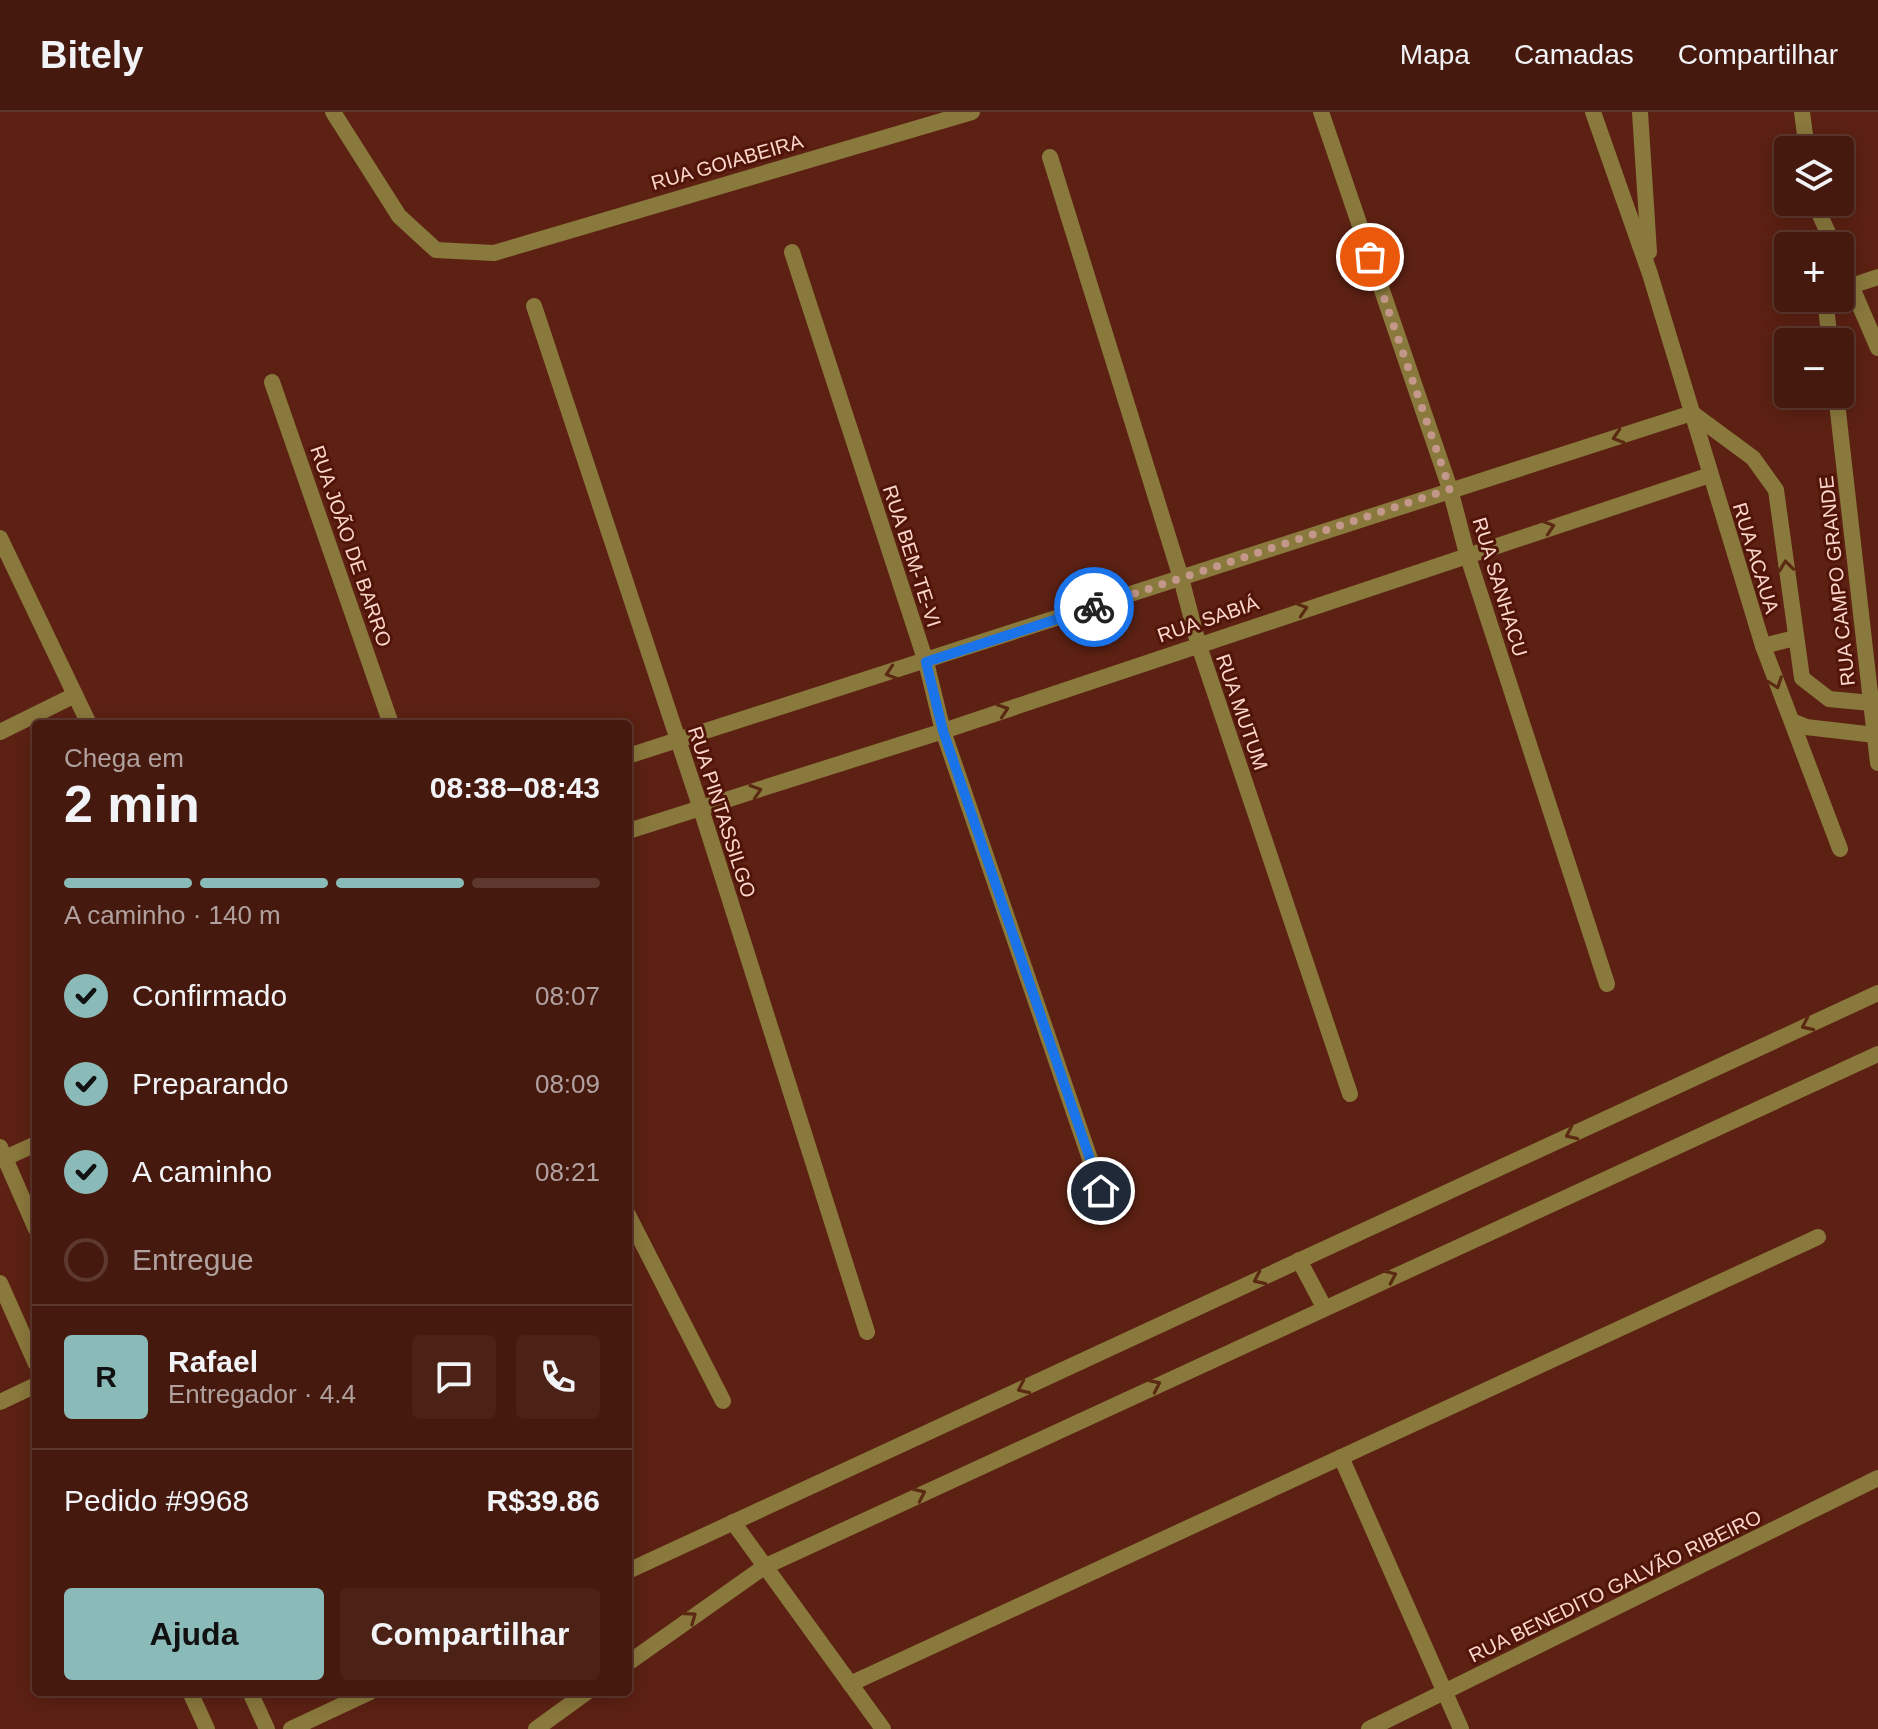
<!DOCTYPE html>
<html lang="pt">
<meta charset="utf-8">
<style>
body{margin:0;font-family:Arial,sans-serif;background:#4c2217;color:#f1f3f6;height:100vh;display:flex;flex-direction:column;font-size:30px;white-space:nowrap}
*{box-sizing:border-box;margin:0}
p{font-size:26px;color:#b0a09e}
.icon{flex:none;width:44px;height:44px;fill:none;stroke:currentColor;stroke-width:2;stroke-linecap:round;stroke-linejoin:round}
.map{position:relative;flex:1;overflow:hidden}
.panel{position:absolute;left:32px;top:608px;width:600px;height:976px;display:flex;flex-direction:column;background:#45190e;border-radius:8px;box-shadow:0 4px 20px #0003,0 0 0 2px #5d382e}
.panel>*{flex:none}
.buttons{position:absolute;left:1774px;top:24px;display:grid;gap:16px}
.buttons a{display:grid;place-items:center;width:80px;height:80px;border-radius:8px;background:#45190e;box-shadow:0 4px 20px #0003,0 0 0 2px #5d382e;font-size:40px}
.pin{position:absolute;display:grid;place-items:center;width:68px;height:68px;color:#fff;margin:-34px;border:4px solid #fff;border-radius:50%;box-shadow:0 2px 8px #0007}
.courier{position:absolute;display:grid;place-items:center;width:80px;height:80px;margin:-40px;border:6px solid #1a73e8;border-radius:50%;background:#fff;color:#222;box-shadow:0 2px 10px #0007}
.summary em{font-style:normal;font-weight:700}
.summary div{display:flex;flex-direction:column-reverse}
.summary{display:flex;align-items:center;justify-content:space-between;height:136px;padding:0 32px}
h1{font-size:52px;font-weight:700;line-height:60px}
.bar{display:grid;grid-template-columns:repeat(4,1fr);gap:12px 8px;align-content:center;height:96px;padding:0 32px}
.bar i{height:10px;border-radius:6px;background:#5d382e}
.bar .current{background:#8bbbb9}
.bar p{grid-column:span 4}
.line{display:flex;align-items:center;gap:20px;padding:0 32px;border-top:2px solid #5d382e}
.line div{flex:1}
.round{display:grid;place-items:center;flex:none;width:84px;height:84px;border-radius:8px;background:#4c2217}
ol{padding:0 32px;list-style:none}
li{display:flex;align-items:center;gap:24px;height:88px}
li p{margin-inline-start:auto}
li .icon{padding:8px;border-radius:50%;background:#8bbbb9;color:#111;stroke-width:4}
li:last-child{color:#b0a09e}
li i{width:44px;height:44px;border:4px solid #5d382e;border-radius:50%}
.action{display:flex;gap:16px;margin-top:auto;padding:16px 32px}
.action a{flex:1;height:92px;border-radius:8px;background:#8bbbb9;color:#111;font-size:32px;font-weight:700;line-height:92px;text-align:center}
.action a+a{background:#4c2217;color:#f1f3f6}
header{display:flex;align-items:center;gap:48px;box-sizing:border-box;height:112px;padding:0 40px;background:#45190e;border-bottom:2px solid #5d382e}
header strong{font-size:38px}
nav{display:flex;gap:44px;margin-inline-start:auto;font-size:28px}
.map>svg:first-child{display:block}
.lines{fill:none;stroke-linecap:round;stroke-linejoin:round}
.minor{stroke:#8a793c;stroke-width:16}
.oneway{stroke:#5c2912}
.done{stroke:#c4978b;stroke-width:8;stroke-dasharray:0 14.4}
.route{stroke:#1a73e8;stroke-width:10}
.labels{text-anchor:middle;stroke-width:6;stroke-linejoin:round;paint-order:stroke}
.street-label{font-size:20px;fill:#fcd6cc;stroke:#501508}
</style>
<header>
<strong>Bitely</strong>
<nav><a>Mapa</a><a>Camadas</a><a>Compartilhar</a></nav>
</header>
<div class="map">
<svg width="1878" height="1617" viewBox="0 0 1878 1617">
<rect width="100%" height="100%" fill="#5c2113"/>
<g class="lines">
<g class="minor">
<polyline points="333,0 399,104 436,138 494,141 972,0"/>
<polyline points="1321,0 1450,377 1467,442 1607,872"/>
<polyline points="1593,0 1650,162 1763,534 1840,737"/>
<polyline points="1640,0 1649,140"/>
<polyline points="1802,0 1807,38"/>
<polyline points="1050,45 1181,466 1198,531 1350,982"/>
<polyline points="1814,90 1834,134"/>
<polyline points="792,140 926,550 943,619 1101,1079"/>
<polyline points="1840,148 1878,236"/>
<polyline points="1851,174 1878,165"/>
<polyline points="1825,186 1830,230"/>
<polyline points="534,194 701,697 867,1220"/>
<polyline points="272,270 391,612"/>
<polyline points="1836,282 1878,651"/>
<polyline points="0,426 89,612"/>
<polyline points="1763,534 1795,526"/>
<polyline points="1794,610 1806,615 1875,623"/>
<polyline points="0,620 75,583"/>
<polyline points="628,644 1692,301 1753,346 1776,378 1802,566 1829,587 1871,591"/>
<polyline points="628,719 943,619 1710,363"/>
<polyline points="0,1035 36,1117"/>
<polyline points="5,1046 36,1032"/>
<polyline points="628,1103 723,1289"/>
<polyline points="1299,1148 1324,1195"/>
<polyline points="0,1171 36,1252"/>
<polyline points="0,1290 36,1273"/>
<polyline points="1341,1345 1461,1617"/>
<polyline points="733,1410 883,1617"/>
<polyline points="628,1459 1878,881"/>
<polyline points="628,1551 764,1455 1878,942"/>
<polyline points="850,1572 1818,1125"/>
<polyline points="190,1580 207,1617"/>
<polyline points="250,1580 267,1617"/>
<polyline points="291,1617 370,1580"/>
<polyline points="536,1617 587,1580"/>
<polyline points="1369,1617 1878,1366"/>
</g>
</g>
<defs><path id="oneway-chevron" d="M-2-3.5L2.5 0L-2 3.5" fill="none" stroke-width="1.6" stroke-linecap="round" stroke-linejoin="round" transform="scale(2)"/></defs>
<g class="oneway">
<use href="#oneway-chevron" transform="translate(1618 325) rotate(163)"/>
<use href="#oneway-chevron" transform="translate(1549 415) rotate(-18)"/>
<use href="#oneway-chevron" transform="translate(1786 454) rotate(-97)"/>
<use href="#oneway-chevron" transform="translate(1302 497) rotate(-18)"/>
<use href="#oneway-chevron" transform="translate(891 561) rotate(162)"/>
<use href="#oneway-chevron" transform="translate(1776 571) rotate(71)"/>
<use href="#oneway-chevron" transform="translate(1003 598) rotate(-19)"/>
<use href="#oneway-chevron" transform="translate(756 679) rotate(-18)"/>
<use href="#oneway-chevron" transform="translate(1807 913) rotate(155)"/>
<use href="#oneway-chevron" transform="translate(1571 1022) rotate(155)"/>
<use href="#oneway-chevron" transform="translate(1391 1164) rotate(-24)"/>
<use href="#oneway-chevron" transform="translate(1259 1167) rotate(155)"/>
<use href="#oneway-chevron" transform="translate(1155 1273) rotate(-25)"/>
<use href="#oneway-chevron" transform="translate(1023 1276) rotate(155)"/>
<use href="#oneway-chevron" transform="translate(920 1382) rotate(-25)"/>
<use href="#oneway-chevron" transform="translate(691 1505) rotate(-36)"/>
</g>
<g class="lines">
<polyline class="done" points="1094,495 1450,377 1370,145"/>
<polyline class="route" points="1094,495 926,550 943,619 1101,1079"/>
</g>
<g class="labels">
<g class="street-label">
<text transform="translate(727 50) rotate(-16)" y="7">RUA GOIABEIRA</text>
<text transform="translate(351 434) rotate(71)" y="7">RUA JOÃO DE BARRO</text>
<text transform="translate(912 444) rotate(72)" y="7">RUA BEM-TE-VI</text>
<text transform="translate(1756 446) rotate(73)" y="7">RUA ACAUA</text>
<text transform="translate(1837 469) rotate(-96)" y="7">RUA CAMPO GRANDE</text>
<text transform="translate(1500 475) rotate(73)" y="7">RUA SANHACU</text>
<text transform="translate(1208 507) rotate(-19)" y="7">RUA SABIÁ</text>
<text transform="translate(1242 600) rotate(71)" y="7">RUA MUTUM</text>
<text transform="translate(722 700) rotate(72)" y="7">RUA PINTASSILGO</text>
<text transform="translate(1615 1474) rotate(-26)" y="7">RUA BENEDITO GALVÃO RIBEIRO</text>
</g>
</g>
</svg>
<div class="buttons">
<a><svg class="icon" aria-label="layers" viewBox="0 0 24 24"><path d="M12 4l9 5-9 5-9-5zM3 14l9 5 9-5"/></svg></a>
<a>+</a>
<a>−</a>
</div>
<div class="pin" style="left:1370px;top:145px;background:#ea580c"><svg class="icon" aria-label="bag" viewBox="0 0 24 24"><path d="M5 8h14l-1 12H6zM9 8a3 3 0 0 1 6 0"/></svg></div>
<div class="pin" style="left:1101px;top:1079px;background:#1f2937"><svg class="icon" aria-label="home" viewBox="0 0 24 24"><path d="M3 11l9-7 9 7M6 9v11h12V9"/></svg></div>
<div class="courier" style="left:1094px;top:495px"><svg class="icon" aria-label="bike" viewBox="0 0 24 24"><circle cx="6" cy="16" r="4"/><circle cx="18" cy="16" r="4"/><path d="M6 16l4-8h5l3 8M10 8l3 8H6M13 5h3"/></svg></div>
<section class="panel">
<div class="summary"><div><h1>2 min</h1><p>Chega em</p></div><em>08:38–08:43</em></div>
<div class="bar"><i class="current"></i><i class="current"></i><i class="current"></i><i></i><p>A caminho · 140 m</p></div>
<ol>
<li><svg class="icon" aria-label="check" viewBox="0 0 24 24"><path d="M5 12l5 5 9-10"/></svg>Confirmado<p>08:07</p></li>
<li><svg class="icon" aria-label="check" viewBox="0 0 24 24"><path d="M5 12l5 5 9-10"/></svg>Preparando<p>08:09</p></li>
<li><svg class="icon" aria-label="check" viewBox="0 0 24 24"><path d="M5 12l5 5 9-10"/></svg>A caminho<p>08:21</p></li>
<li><i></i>Entregue</li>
</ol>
<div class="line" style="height:144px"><b class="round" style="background:#8bbbb9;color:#111">R</b><div><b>Rafael</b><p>Entregador · 4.4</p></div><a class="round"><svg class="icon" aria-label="chat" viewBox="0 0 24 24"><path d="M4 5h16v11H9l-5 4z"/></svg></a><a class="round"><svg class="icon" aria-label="phone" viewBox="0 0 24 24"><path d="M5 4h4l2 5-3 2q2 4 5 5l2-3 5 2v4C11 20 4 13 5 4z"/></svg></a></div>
<div class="line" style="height:104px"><div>Pedido #9968</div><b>R$39.86</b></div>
<div class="action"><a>Ajuda</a><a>Compartilhar</a></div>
</section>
</div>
